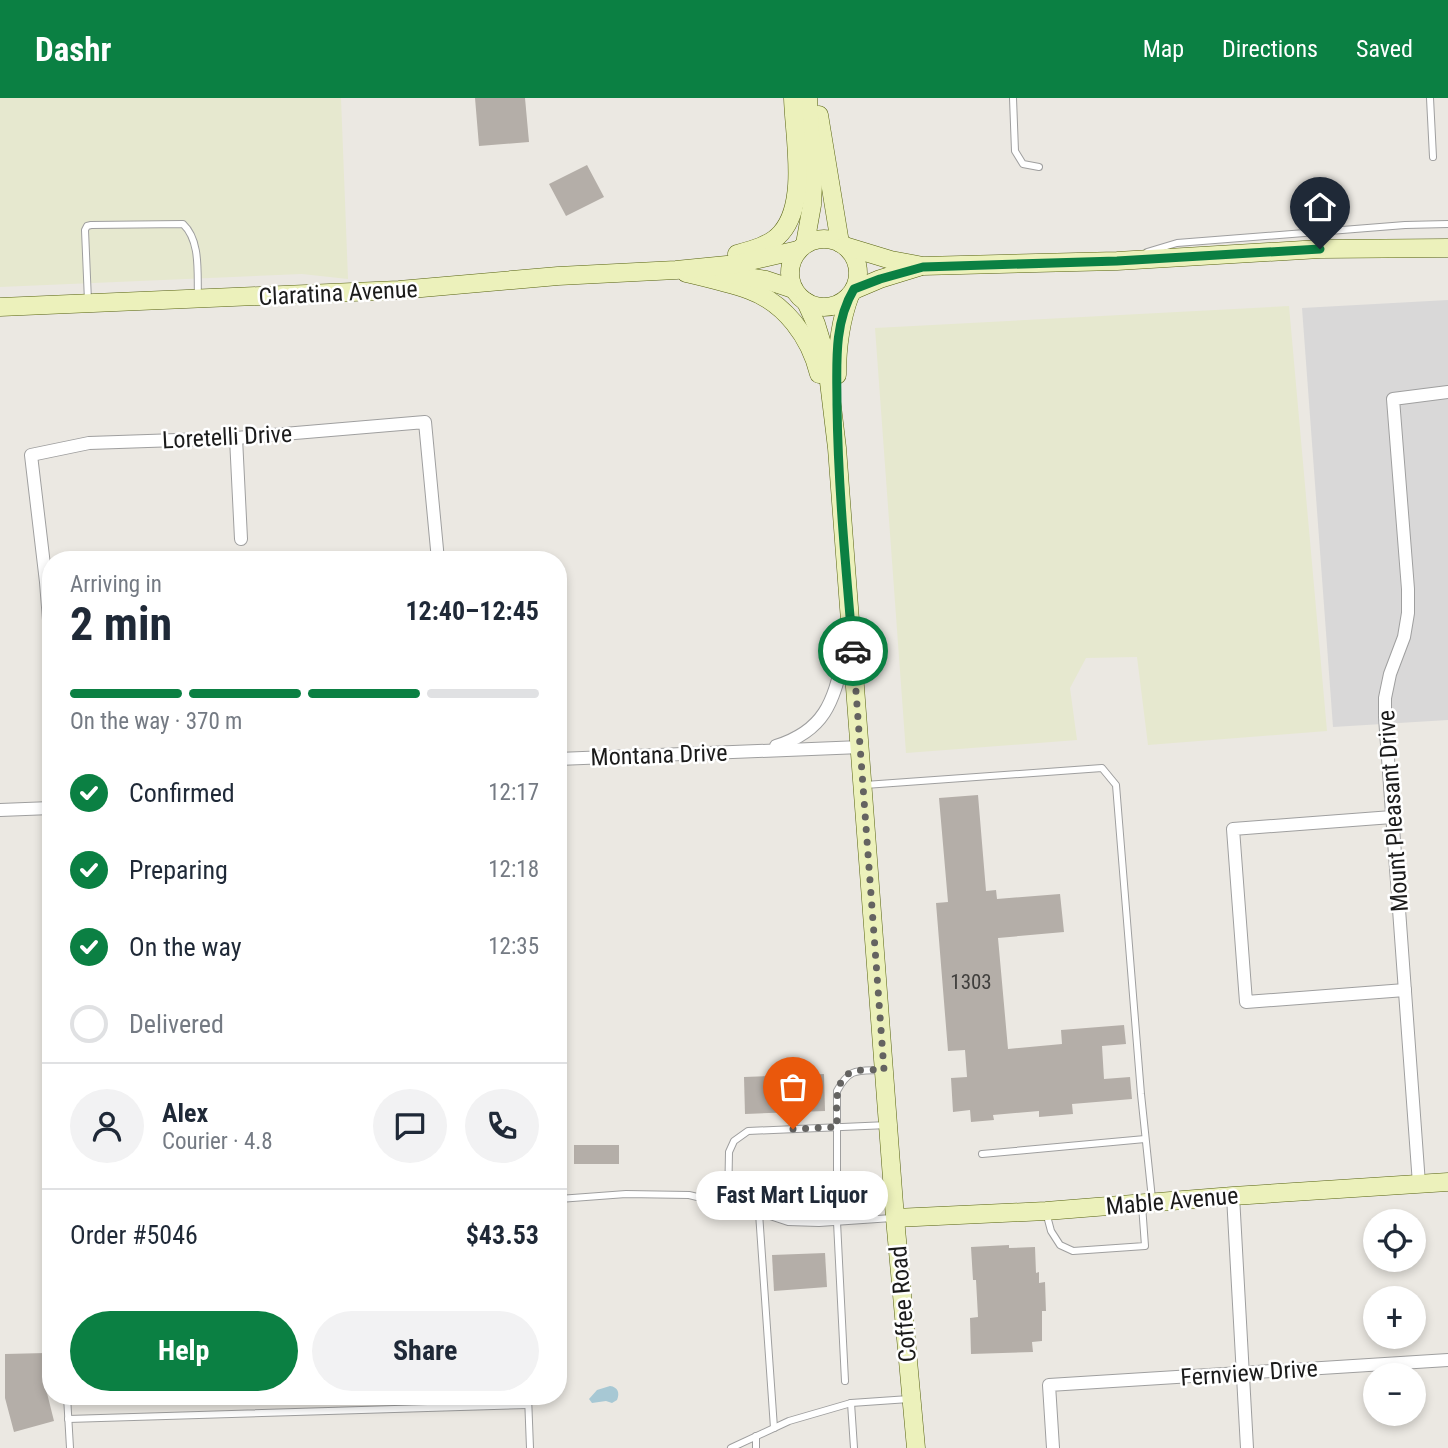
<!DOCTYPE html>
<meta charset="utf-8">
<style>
body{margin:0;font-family:"Roboto Condensed",sans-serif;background:#f2f2f3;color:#1f2937;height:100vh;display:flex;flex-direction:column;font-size:26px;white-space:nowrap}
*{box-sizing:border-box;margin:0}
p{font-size:23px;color:#747a83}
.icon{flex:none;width:38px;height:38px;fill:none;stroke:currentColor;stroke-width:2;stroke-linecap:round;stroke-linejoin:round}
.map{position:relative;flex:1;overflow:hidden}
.side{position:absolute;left:42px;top:453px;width:525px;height:854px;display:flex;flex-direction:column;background:#fff;border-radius:28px;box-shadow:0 4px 10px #0003}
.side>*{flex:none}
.controls{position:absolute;left:1363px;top:1111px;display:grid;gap:14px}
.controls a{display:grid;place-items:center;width:63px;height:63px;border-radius:50%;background:#fff;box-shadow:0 4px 10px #0003;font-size:35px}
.pin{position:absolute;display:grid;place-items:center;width:60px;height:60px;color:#fff;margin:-72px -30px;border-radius:50% 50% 50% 0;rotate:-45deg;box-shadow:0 0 7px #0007}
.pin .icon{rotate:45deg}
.courier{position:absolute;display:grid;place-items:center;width:70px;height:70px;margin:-35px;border:5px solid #0b8043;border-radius:50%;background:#fff;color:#222;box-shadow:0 2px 9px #0007}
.bubble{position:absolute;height:49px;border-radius:24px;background:#fff;box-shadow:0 4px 10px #0003;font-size:23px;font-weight:700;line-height:49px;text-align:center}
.head em{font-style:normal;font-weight:700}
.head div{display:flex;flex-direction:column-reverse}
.head{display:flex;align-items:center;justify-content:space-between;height:119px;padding:0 28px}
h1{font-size:46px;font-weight:700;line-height:52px}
.bar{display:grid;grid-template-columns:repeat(4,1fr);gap:10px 7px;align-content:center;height:84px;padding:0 28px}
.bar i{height:9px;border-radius:5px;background:#e0e1e3}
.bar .on{background:#0b8043}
.bar p{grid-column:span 4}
.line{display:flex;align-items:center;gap:18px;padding:0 28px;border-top:2px solid #e0e1e3}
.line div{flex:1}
.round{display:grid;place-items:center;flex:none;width:74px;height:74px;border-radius:37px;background:#f2f2f3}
ol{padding:0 28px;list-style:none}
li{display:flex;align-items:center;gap:21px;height:77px}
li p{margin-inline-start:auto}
li .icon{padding:7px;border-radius:50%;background:#0b8043;color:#fff;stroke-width:4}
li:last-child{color:#747a83}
li i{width:38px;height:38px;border:4px solid #e0e1e3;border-radius:50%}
.action{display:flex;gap:14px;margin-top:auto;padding:14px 28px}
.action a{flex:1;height:80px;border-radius:42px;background:#0b8043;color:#fff;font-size:28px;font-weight:700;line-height:80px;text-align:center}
.action a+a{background:#f2f2f3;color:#1f2937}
header{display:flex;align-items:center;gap:42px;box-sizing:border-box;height:98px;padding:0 35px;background:#0b8043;color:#fff}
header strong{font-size:33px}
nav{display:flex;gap:38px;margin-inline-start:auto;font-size:24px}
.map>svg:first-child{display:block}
.residential{fill:#d9d8d8}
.farmland{fill:#e6e8cf}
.water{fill:#a7c8d4}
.building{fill:#b4aea8}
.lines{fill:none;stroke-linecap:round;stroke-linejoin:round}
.lane-casing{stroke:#9f9f9f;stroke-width:8}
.street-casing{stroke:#9f9f9f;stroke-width:14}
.secondary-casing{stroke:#576311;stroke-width:19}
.lane{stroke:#fff;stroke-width:6}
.street{stroke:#fff;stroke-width:12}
.secondary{stroke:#ecf1bb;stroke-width:18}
.done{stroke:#646361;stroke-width:7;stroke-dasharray:0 12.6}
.route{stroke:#0b8043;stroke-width:9}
.labels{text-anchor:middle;stroke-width:5;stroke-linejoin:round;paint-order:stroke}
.number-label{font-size:21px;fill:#41403e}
.street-label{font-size:24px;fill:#1b1b1b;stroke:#fff}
</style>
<header>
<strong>Dashr</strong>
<nav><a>Map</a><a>Directions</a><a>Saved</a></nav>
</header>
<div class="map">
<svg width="1448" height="1350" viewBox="0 0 1448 1350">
<rect width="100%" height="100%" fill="#ebe8e2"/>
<polygon class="residential" points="1448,202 1448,622 1333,629 1302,210"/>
<g class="farmland">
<polygon points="0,0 341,0 348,181 302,176 0,189"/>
<polygon points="1289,208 1327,633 1148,647 1137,559 1086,560 1070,590 1077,642 906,655 875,230"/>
</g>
<path class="water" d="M610,1288C618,1289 620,1295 617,1302L612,1305L606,1303L592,1305L589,1301L597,1292Z"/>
<g class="building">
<polygon points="475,0 525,0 529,44 479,48"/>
<polygon points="587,67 604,99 566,118 549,86"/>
<polygon points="978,697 986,793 996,792 997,801 1060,796 1064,834 998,840 1008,951 1062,946 1061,932 1124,927 1126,946 1102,948 1104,981 1130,979 1132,1001 1072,1006 1073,1016 1039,1019 1039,1013 993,1017 994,1022 971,1024 970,1012 953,1014 951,980 967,979 965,952 948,953 936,805 948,804 939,700"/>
<polygon points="824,976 825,1013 745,1016 744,979"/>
<rect x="574" y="1047" width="45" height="19"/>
<polygon points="1009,1147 1009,1150 1035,1149 1036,1175 1039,1174 1039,1185 1045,1184 1046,1213 1042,1213 1042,1243 1032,1244 1033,1254 971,1256 970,1220 978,1219 976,1182 973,1182 971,1149"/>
<polygon points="825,1155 827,1189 774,1193 772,1157"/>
<polygon points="46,1255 47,1295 54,1323 14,1334 5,1300 5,1256"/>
</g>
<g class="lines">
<g class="lane-casing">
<g id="lane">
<polyline points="1013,0 1015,53 1023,66 1039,69"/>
<polyline points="1430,0 1433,59"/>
<polyline points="1147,154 1177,145 1405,127 1448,126"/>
<path d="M88,203L85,132L87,128L91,127L183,126C201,143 197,175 198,198"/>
<polyline points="865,687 1102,670 1116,687 1141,996 1152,1101"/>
<polyline points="982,1056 1145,1041"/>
<polyline points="558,1093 562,1168 558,1168"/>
<polyline points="559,1101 626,1096 689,1097 755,1113 788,1124 819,1125 892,1120"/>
<polyline points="728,1107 729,1054 734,1043 748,1033 888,1027"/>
<polyline points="1046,1114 1051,1133 1060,1147 1073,1153 1145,1148 1142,1107"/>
<polyline points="759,1115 774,1330"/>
<path d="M845,1283L837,1124V993C850,969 858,973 882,972"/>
<polyline points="67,1298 70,1350"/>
<polyline points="528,1298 530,1350"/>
<polyline points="851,1305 854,1350"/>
<polyline points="68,1321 528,1307"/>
<polyline points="756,1338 756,1350"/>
<polyline points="731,1350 789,1323 851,1305 909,1301"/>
</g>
</g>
<g class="street-casing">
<g id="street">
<polyline points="236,340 241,441"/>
<polyline points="51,547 46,484 31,357 89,345 236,340 425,324 438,462"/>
<path d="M776,648C833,630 834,594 848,543"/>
<polyline points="558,661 861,649"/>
<polyline points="0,712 51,710"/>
<polyline points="1392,719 1233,731 1246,904 1405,892"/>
<polyline points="1419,1086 1385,619 1385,600 1390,576 1404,539 1408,515 1408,491 1393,301 1448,294"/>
<polyline points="1233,1098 1247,1350"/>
<polyline points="1053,1350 1049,1287 1448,1262"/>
</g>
</g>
<g class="secondary-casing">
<g id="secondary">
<polyline points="819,17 840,145"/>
<circle cx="824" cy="175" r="34"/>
<polyline points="805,146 812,107 813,86 808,0"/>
<polyline points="845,148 891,162 923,168 1117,163 1320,151 1448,150"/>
<path d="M737,156C752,152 771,147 781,135C808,105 794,38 793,0"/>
<path d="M686,175C707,180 729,185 749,192C785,205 810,239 819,276"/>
<polyline points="722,175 766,182 793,191"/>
<polyline points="854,192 880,181 919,169"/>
<polyline points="806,204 816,226 826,259 837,350 895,1120 916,1350"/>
<polyline points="0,209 399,192 558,178 676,172 737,166 798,152"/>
<path d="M837,277C837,248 840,224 850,197"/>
<polyline points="895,1120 1046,1113 1233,1098 1448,1084"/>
</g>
</g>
<use href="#lane" class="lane"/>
<use href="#street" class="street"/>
<use href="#secondary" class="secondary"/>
</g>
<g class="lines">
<path class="done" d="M793,1031L837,1029C837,1011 832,979 855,973C864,971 875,972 884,972L853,553"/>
<path class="route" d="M853,553C846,471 838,389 837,307C837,268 833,226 854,191L880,181L923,169L1117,163L1320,151"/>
</g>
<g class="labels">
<g class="number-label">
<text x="971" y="891">1303</text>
</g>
<g class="street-label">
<text transform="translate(338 195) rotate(-3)" y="8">Claratina Avenue</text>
<text transform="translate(227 339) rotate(-3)" y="8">Loretelli Drive</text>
<text transform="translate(659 657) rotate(-2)" y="8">Montana Drive</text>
<text transform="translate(1393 713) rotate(-94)" y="8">Mount Pleasant Drive</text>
<text transform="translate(1172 1103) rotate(-5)" y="8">Mable Avenue</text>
<text transform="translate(903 1206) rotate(-95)" y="8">Coffee Road</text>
<text transform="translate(1249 1275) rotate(-4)" y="8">Fernview Drive</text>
</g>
</g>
</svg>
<div class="controls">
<a><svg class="icon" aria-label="locate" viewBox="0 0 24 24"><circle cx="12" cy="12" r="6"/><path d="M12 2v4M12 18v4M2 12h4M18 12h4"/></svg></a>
<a>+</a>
<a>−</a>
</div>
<div class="pin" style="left:793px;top:1031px;background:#ea580c"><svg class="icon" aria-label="bag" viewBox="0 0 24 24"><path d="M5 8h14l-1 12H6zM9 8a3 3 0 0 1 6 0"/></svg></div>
<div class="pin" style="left:1320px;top:151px;background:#1f2937"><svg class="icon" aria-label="home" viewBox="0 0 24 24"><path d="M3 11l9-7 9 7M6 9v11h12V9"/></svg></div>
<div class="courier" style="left:853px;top:553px"><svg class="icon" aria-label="car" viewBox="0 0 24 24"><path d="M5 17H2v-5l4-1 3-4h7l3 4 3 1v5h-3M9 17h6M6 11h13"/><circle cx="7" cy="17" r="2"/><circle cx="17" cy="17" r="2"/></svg></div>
<div class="bubble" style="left:696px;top:1073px;width:192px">Fast Mart Liquor</div>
<section class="side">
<div class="head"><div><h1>2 min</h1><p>Arriving in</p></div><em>12:40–12:45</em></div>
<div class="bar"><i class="on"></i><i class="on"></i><i class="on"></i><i></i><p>On the way · 370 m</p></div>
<ol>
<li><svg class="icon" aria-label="check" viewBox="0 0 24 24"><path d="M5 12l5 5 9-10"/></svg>Confirmed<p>12:17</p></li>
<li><svg class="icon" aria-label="check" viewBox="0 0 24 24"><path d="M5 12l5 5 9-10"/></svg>Preparing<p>12:18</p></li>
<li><svg class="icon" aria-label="check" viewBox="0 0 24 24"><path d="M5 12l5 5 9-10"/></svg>On the way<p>12:35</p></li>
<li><i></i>Delivered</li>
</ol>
<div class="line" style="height:126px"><a class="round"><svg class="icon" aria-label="person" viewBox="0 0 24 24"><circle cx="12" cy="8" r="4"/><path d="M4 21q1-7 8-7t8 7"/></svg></a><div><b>Alex</b><p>Courier · 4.8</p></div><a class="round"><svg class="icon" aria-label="chat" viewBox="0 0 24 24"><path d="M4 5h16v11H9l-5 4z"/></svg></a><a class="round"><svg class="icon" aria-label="phone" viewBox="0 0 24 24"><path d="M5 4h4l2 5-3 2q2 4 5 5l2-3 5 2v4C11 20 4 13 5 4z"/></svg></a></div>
<div class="line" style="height:91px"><div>Order #5046</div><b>$43.53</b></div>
<div class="action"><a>Help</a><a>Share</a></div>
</section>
</div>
